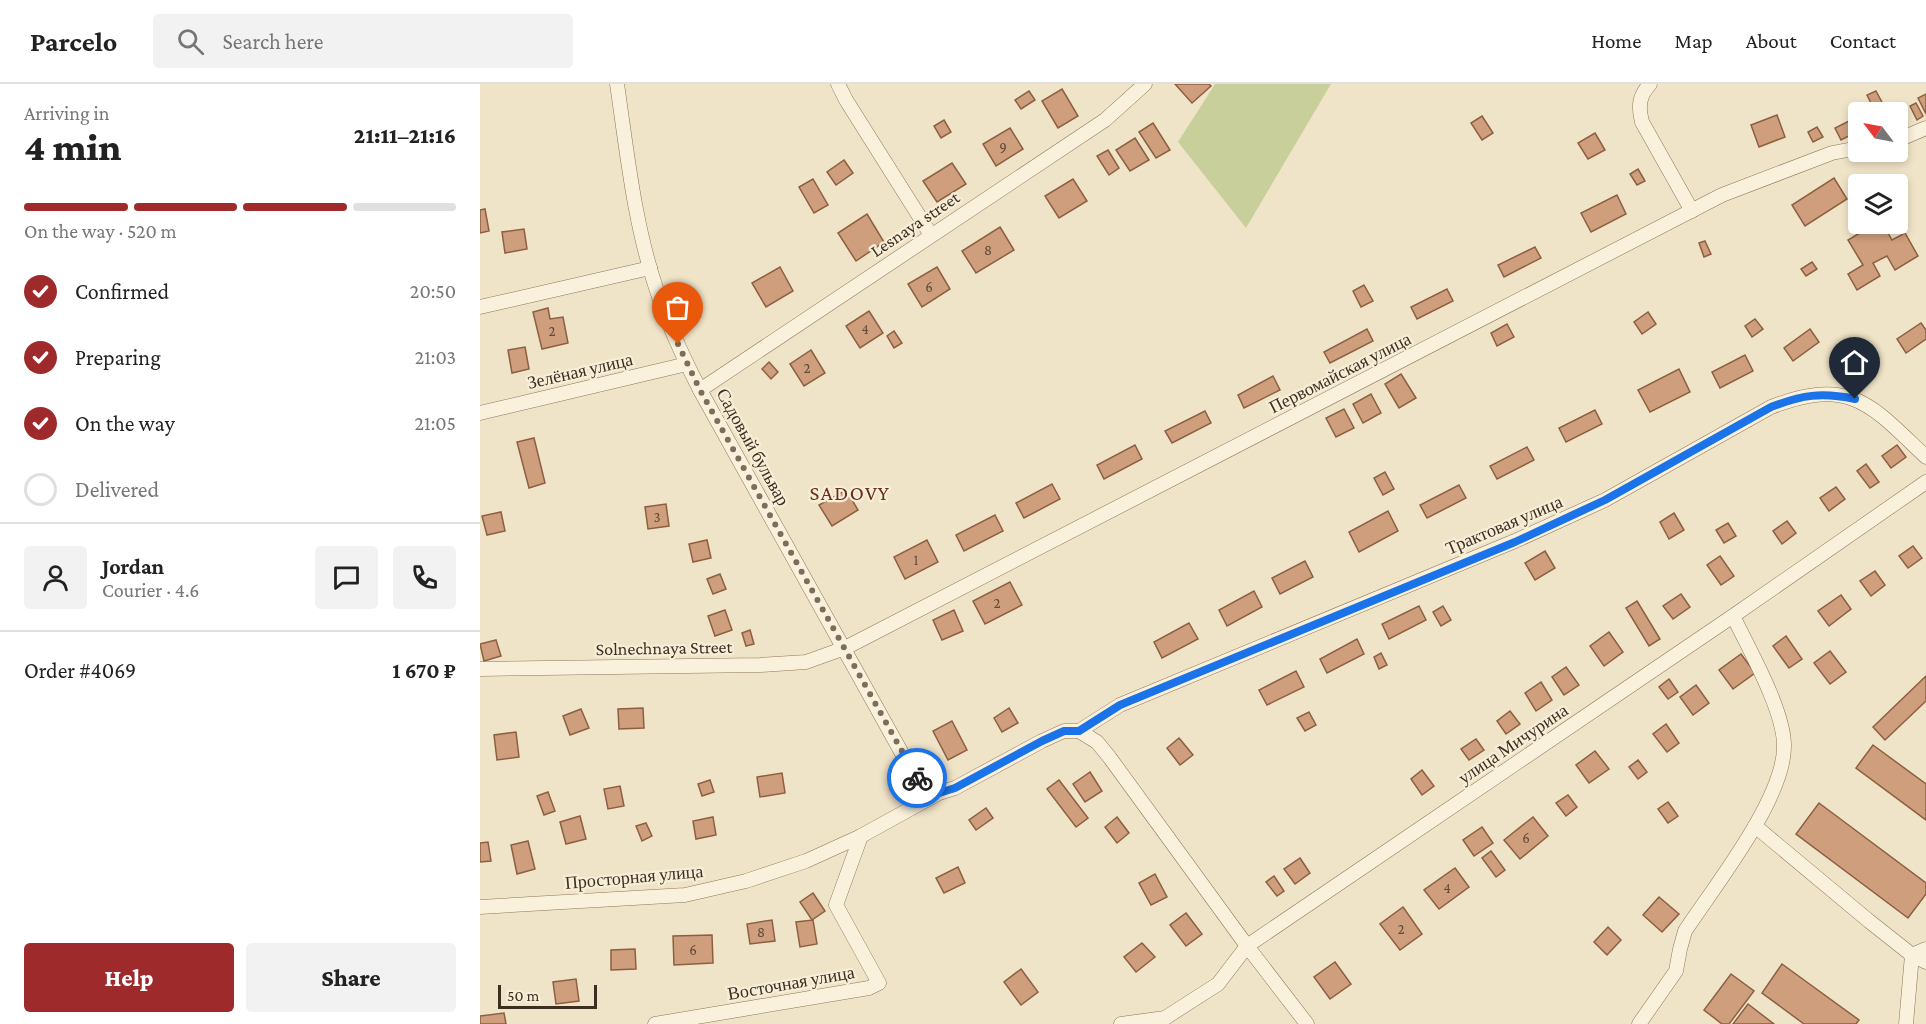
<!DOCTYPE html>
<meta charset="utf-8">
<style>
body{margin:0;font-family:"Crimson Pro",serif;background:#f2f2f2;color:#222;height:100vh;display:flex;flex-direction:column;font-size:22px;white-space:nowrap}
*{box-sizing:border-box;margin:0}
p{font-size:20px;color:#767676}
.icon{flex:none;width:33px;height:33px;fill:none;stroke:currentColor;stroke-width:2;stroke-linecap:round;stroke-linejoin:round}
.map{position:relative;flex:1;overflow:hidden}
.side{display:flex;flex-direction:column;background:#fff;width:480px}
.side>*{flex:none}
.needle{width:39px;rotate:302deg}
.controls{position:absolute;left:1368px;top:18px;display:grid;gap:12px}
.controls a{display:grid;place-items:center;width:60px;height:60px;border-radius:6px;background:#fff;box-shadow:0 3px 9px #0003;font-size:30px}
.scale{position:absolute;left:18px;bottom:15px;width:99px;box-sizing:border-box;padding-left:6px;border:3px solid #3d2e20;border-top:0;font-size:16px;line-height:21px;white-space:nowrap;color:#3d2e20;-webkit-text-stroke:4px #f7eed8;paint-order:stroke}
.pin{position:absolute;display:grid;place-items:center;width:51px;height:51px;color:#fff;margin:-62px -26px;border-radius:50% 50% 50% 0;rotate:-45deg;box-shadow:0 0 6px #0007}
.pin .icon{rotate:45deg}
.courier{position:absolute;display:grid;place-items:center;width:60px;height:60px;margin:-30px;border:4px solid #1a73e8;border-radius:50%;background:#fff;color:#222;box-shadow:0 2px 8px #0007}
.summary em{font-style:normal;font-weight:800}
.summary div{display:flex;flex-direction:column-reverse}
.summary{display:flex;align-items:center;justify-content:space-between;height:102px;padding:0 24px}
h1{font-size:39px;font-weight:800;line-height:45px}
.bar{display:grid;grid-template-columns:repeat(4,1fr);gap:9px 6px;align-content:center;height:72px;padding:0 24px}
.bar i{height:8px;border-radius:4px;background:#e0e0e0}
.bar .selected{background:#9e2a2b}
.bar p{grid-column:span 4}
.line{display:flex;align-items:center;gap:15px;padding:0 24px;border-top:2px solid #e0e0e0}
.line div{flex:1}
.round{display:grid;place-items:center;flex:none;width:63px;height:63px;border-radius:6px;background:#f2f2f2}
ol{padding:0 24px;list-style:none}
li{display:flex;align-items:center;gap:18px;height:66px}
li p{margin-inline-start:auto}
li .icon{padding:6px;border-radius:50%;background:#9e2a2b;color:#fff;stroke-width:4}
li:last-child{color:#767676}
li i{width:33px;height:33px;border:3px solid #e0e0e0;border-radius:50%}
.action{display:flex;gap:12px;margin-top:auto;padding:12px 24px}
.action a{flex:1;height:69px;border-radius:6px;background:#9e2a2b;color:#fff;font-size:24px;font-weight:800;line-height:69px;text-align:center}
.action a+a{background:#f2f2f2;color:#222}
header{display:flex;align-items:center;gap:36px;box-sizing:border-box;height:84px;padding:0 30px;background:#fff;border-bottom:2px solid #e0e0e0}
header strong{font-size:28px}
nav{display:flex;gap:33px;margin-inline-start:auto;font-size:21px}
.search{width:420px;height:54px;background:#f2f2f2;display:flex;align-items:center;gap:15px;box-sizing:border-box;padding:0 21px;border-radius:6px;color:#767676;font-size:22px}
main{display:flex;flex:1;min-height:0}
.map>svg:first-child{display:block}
.green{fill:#c9cf9b}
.building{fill:#cf9f7d;stroke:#8d5f41;stroke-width:1.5}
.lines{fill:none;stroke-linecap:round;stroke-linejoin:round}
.minor-casing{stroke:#8d765c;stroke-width:15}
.minor{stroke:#faf1dc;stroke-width:14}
.done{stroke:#7c6e5b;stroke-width:6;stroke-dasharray:0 10.8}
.route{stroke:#1a73e8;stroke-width:8}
.labels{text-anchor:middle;stroke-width:4.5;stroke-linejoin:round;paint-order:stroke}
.number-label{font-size:15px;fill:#624a37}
.street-label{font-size:18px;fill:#3d2e20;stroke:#f7eed8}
.quarter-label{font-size:21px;letter-spacing:1.5px;fill:#6b2e1e;stroke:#f7eed8}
</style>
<header>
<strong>Parcelo</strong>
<div class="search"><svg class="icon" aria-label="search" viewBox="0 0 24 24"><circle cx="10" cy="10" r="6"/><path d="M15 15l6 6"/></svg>Search here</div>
<nav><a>Home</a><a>Map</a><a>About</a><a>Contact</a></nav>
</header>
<main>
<section class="side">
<div class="summary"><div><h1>4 min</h1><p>Arriving in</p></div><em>21:11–21:16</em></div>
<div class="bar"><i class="selected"></i><i class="selected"></i><i class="selected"></i><i></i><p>On the way · 520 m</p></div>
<ol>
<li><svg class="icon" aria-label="check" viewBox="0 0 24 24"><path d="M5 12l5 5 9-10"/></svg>Confirmed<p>20:50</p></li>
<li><svg class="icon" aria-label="check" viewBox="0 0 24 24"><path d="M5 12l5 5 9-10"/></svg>Preparing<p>21:03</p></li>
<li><svg class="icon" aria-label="check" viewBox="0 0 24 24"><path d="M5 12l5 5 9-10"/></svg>On the way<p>21:05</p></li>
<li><i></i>Delivered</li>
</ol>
<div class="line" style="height:108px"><a class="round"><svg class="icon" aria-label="person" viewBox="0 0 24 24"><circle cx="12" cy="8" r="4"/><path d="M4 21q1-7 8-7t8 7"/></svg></a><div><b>Jordan</b><p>Courier · 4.6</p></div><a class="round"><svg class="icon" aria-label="chat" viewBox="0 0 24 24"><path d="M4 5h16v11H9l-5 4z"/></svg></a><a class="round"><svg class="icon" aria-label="phone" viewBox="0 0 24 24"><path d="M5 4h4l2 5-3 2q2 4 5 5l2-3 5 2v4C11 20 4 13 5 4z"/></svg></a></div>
<div class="line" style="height:78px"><div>Order #4069</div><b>1 670 ₽</b></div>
<div class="action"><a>Help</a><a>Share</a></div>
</section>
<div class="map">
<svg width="1446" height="940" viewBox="0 0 1446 940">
<rect width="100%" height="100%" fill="#f0e4c8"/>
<polygon class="green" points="735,0 851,0 766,144 698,58"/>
<g class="building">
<polygon points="695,0 729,0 731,2 712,19"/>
<polygon points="582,5 598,32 578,44 562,17"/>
<polygon points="549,7 555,16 541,25 535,16"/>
<polygon points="1396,7 1404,22 1395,27 1387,11"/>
<polygon points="1446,10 1446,30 1438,14"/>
<polygon points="1436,19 1443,32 1437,36 1430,22"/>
<polygon points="1297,31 1305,53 1279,63 1271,41"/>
<polygon points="1002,32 1013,49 1002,56 991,39"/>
<polygon points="464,36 471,48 461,54 454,42"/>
<polygon points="1371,36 1377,48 1361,56 1355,44"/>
<polygon points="673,39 690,66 676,74 659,48"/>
<polygon points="1337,43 1343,53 1333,58 1328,48"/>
<polygon points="530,44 543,65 516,82 503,60"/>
<polygon points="1115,49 1125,66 1108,75 1098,59"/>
<polygon points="655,54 669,76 650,87 636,66"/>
<polygon points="628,66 639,84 629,91 617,72"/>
<polygon points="364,76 373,89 356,101 347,88"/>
<polygon points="472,79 486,100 457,118 443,97"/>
<polygon points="1158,85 1165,97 1157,101 1150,90"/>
<polygon points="1354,94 1367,115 1325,142 1312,121"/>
<polygon points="333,95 348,121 334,129 319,103"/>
<polygon points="593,95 607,117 579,134 565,112"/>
<polygon points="1137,111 1146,130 1111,148 1101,129"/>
<polygon points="5,125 9,147 0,149 0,126"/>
<polygon points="387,130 404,158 376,177 358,149"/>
<polygon points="1395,140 1409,140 1404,142 1412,156 1425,149 1438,172 1415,186 1407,172 1393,179 1400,192 1377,206 1368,190 1383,181 1368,156"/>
<polygon points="520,143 534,166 496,189 482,167"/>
<polygon points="44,145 47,165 25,169 22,148"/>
<polygon points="1225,157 1231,170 1224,173 1219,159"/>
<polygon points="1055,163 1061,174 1024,193 1018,181"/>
<polygon points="1332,178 1337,185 1326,192 1321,185"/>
<polygon points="300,183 313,207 286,223 272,199"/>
<polygon points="457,183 470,205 442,223 428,200"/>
<polygon points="884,201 893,217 881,223 873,207"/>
<polygon points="967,205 973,217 937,235 931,223"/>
<polygon points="68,224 70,235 83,233 88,259 62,265 53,228"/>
<polygon points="389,227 403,249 380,264 366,242"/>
<polygon points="1168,228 1176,240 1162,250 1154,238"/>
<polygon points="1275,235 1283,245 1272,253 1265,242"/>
<polygon points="1441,239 1446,246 1446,255 1426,269 1417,255"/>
<polygon points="1027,240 1034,253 1017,262 1011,249"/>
<polygon points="887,245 893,257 850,279 844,268"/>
<polygon points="1330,245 1339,258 1313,277 1304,264"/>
<polygon points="414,247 422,259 414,264 407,252"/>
<polygon points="45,263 49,285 32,289 28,266"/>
<polygon points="331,266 345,289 324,302 310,280"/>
<polygon points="1265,271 1273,287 1240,304 1232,288"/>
<polygon points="289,278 298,288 291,295 282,285"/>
<polygon points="1199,285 1210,308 1170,328 1158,306"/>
<polygon points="921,290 936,314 919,324 905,300"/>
<polygon points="793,292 800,306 764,324 758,311"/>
<polygon points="891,310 901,329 883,339 873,320"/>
<polygon points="864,325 874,344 856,353 846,334"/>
<polygon points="1115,326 1122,340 1086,358 1079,344"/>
<polygon points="725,327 731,339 692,359 685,347"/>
<polygon points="54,354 65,399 49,404 37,358"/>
<polygon points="655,361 662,375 624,395 617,381"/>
<polygon points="1417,361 1426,373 1411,384 1402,372"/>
<polygon points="1047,363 1054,376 1017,395 1010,382"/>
<polygon points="1386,380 1399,398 1390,404 1377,387"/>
<polygon points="905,388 914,405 903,411 894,394"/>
<polygon points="572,400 580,415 544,434 536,419"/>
<polygon points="979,401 986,414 947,434 940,421"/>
<polygon points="1356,403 1365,415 1349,427 1340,414"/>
<polygon points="366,406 378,426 352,442 339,421"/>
<polygon points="186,420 189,442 168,445 165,423"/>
<polygon points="908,427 918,447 879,468 869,448"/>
<polygon points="21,428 25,447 7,451 2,432"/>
<polygon points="1194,429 1204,446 1189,455 1180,438"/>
<polygon points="515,431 523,447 484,467 476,451"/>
<polygon points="1307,437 1316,449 1302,460 1293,447"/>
<polygon points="1248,439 1256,452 1244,459 1236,446"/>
<polygon points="227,456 231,474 213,478 209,460"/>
<polygon points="447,456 458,478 425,495 414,473"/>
<polygon points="1433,462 1442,474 1428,484 1419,472"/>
<polygon points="1065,467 1075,484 1055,496 1045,479"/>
<polygon points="1240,472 1254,492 1241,501 1227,481"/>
<polygon points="825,477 833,493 800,510 792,494"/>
<polygon points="1395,487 1405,501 1391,512 1380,497"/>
<polygon points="240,490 246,505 233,510 227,495"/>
<polygon points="530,498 542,521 505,540 493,517"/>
<polygon points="774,507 782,523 747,542 739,526"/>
<polygon points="1201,510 1210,523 1193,535 1183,522"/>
<polygon points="1361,511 1371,525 1349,542 1338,527"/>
<polygon points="1157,517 1180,555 1169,562 1146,524"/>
<polygon points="939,522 946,536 909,555 902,540"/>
<polygon points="963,522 971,536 961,542 953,528"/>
<polygon points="245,526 252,546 235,552 228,532"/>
<polygon points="474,526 483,547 462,556 453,536"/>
<polygon points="709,539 718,555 682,574 674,558"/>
<polygon points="270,546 274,560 266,562 262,549"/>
<polygon points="1129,548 1143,568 1124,582 1110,562"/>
<polygon points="1306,552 1322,575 1309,584 1293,562"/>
<polygon points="877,555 884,570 847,589 840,575"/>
<polygon points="16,556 21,572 4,577 0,560"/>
<polygon points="1350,567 1366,588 1350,600 1334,579"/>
<polygon points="901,569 907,581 899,585 894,573"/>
<polygon points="1261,570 1275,589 1253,605 1239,586"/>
<polygon points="1086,583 1099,601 1084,611 1072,593"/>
<polygon points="816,587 824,603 787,621 779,606"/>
<polygon points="1446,592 1446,617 1405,656 1393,643"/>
<polygon points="1189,595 1198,608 1188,615 1179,603"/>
<polygon points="1061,598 1072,616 1056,627 1045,609"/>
<polygon points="1216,601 1229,619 1213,631 1200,613"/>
<polygon points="163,624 164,644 139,645 138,625"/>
<polygon points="529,624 538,639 522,648 514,634"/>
<polygon points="101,625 109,644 90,651 83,632"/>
<polygon points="1030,627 1040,640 1026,650 1017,637"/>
<polygon points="829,628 836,641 825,647 817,634"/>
<polygon points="472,637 487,666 468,676 453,647"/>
<polygon points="1186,640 1199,659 1187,668 1173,650"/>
<polygon points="36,648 39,673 17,676 14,651"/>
<polygon points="699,654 713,671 700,681 687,664"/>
<polygon points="996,655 1004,666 989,676 981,665"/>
<polygon points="1393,661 1446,700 1446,736 1376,684"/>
<polygon points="1115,667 1129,685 1109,699 1096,681"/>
<polygon points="1158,676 1167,688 1158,695 1149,683"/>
<polygon points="942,686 954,702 942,711 931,695"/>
<polygon points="610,688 622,707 605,718 593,700"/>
<polygon points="302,689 305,709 280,713 277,693"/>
<polygon points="230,696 234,708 222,712 218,700"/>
<polygon points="579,696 608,734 596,743 567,705"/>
<polygon points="140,702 144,722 128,725 124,705"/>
<polygon points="68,708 75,727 64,731 57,712"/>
<polygon points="1088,711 1097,723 1086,732 1076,719"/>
<polygon points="1188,718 1198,732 1188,739 1178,725"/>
<polygon points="1339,719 1446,799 1446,810 1428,834 1316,750"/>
<polygon points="506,724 513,734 496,746 489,736"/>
<polygon points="100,732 106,755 86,760 80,738"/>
<polygon points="233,733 236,751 216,755 213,737"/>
<polygon points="637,733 649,749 637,759 625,743"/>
<polygon points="1053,733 1068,752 1040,775 1024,756"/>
<polygon points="166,739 172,752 162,757 156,742"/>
<polygon points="1002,743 1013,759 994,772 983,756"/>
<polygon points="48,757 55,785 37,790 31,761"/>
<polygon points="8,758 11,777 0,778 0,759"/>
<polygon points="1011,767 1025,786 1016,793 1002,774"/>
<polygon points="820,774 830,789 815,800 804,785"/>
<polygon points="478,783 485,799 464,809 456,794"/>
<polygon points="975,784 989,803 959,825 944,806"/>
<polygon points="675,790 687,813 671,821 659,799"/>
<polygon points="794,792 804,807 797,812 786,798"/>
<polygon points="333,809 345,827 332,836 320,818"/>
<polygon points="1179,813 1199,830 1182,848 1163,831"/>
<polygon points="923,823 942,850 920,866 900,840"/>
<polygon points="706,829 722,850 706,862 690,841"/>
<polygon points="292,836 295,857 270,860 267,840"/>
<polygon points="333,836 337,860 320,863 316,838"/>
<polygon points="1128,843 1141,856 1127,871 1114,858"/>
<polygon points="232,851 233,879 194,881 193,852"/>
<polygon points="662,859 675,873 656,888 644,873"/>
<polygon points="155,865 156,885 131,886 131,866"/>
<polygon points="855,878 871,900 850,915 834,893"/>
<polygon points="1302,880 1379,936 1376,940 1324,940 1282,909"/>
<polygon points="541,885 558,908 541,921 524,898"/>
<polygon points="1251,890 1274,907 1249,940 1242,940 1224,926"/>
<polygon points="96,895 99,917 76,920 73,898"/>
<polygon points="1268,920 1294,940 1253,940"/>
<polygon points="24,929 26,940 0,940 0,932"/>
</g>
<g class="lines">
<g class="minor-casing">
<g id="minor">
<path d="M137,0C147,68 154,138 176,204C187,239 203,273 220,306L434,691L444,702L459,709"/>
<polyline points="358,0 366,16 451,151"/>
<path d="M1170,0C1159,12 1158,22 1162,38L1212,127"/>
<polyline points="1418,56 1446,44"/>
<polyline points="0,223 170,184"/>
<polyline points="220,306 625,36 665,0"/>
<polyline points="0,329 207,280"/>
<polyline points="0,585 280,581 326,578 365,564 1242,111 1352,69 1378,64"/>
<path d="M599,647L640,621L1035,457L1125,416L1291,323C1371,292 1391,321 1446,373"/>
<polyline points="599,647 617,658 630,674 767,862 827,940"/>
<polyline points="1275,742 1389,837 1432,871 1446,878"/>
<polyline points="0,823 205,811 266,797 326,777 381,752 459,709 475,704 562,657 584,647 599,647"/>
<polyline points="175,940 389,904 399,899 356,821 381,752"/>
<polyline points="641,940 685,934 738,900 767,862 1253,532 1446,398"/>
<path d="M1159,940L1196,887L1200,865L1205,847C1234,803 1304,715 1304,663C1305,628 1269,565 1253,532"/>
<polyline points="1426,940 1432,871 1446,865"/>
</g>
</g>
<use href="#minor" class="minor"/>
</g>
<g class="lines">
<polyline class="done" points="198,260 220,306 437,694"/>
<path class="route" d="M437,694L444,702L459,709L475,704L562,657L584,647H599L640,621L1035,458L1125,416L1291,323C1322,311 1341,308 1375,315"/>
</g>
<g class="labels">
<g class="number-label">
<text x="523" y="68">9</text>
<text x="508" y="171">8</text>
<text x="449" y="208">6</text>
<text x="385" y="250">4</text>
<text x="72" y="252">2</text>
<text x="327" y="289">2</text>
<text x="177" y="438">3</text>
<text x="436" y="481">1</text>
<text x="517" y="524">2</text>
<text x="1046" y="759">6</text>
<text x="967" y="809">4</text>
<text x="921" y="850">2</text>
<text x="281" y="853">8</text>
<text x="213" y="871">6</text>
</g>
<g class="street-label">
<text transform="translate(435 140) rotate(-34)" y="6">Lesnaya street</text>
<text transform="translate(100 287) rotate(-13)" y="6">Зелёная улица</text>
<text transform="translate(860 289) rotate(-27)" y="6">Первомайская улица</text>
<text transform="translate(273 363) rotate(61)" y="6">Садовый бульвар</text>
<text transform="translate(1024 441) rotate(-23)" y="6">Трактовая улица</text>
<text transform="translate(184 564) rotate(-1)" y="6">Solnechnaya Street</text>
<text transform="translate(1033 660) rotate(-34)" y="6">улица Мичурина</text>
<text transform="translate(154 793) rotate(-5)" y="6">Просторная улица</text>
<text transform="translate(311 899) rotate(-10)" y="6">Восточная улица</text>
</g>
<g class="quarter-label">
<text x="370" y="416">SADOVY</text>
</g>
</g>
</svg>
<div class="controls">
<a><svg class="needle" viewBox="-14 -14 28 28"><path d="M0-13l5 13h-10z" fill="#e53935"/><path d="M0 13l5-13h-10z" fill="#767676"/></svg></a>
<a><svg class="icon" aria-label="layers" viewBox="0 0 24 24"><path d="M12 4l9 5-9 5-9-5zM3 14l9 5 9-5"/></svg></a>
</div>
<div class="scale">50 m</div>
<div class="pin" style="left:198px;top:260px;background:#ea580c"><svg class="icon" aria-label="bag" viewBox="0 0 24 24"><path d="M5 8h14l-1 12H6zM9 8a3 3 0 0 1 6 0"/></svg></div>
<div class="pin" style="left:1375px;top:315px;background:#1f2937"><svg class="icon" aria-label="home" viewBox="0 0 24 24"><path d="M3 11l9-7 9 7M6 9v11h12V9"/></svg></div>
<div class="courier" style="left:437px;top:694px"><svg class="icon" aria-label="bike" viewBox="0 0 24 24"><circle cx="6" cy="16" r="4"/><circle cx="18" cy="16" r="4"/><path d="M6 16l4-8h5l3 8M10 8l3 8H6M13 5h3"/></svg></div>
</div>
</main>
